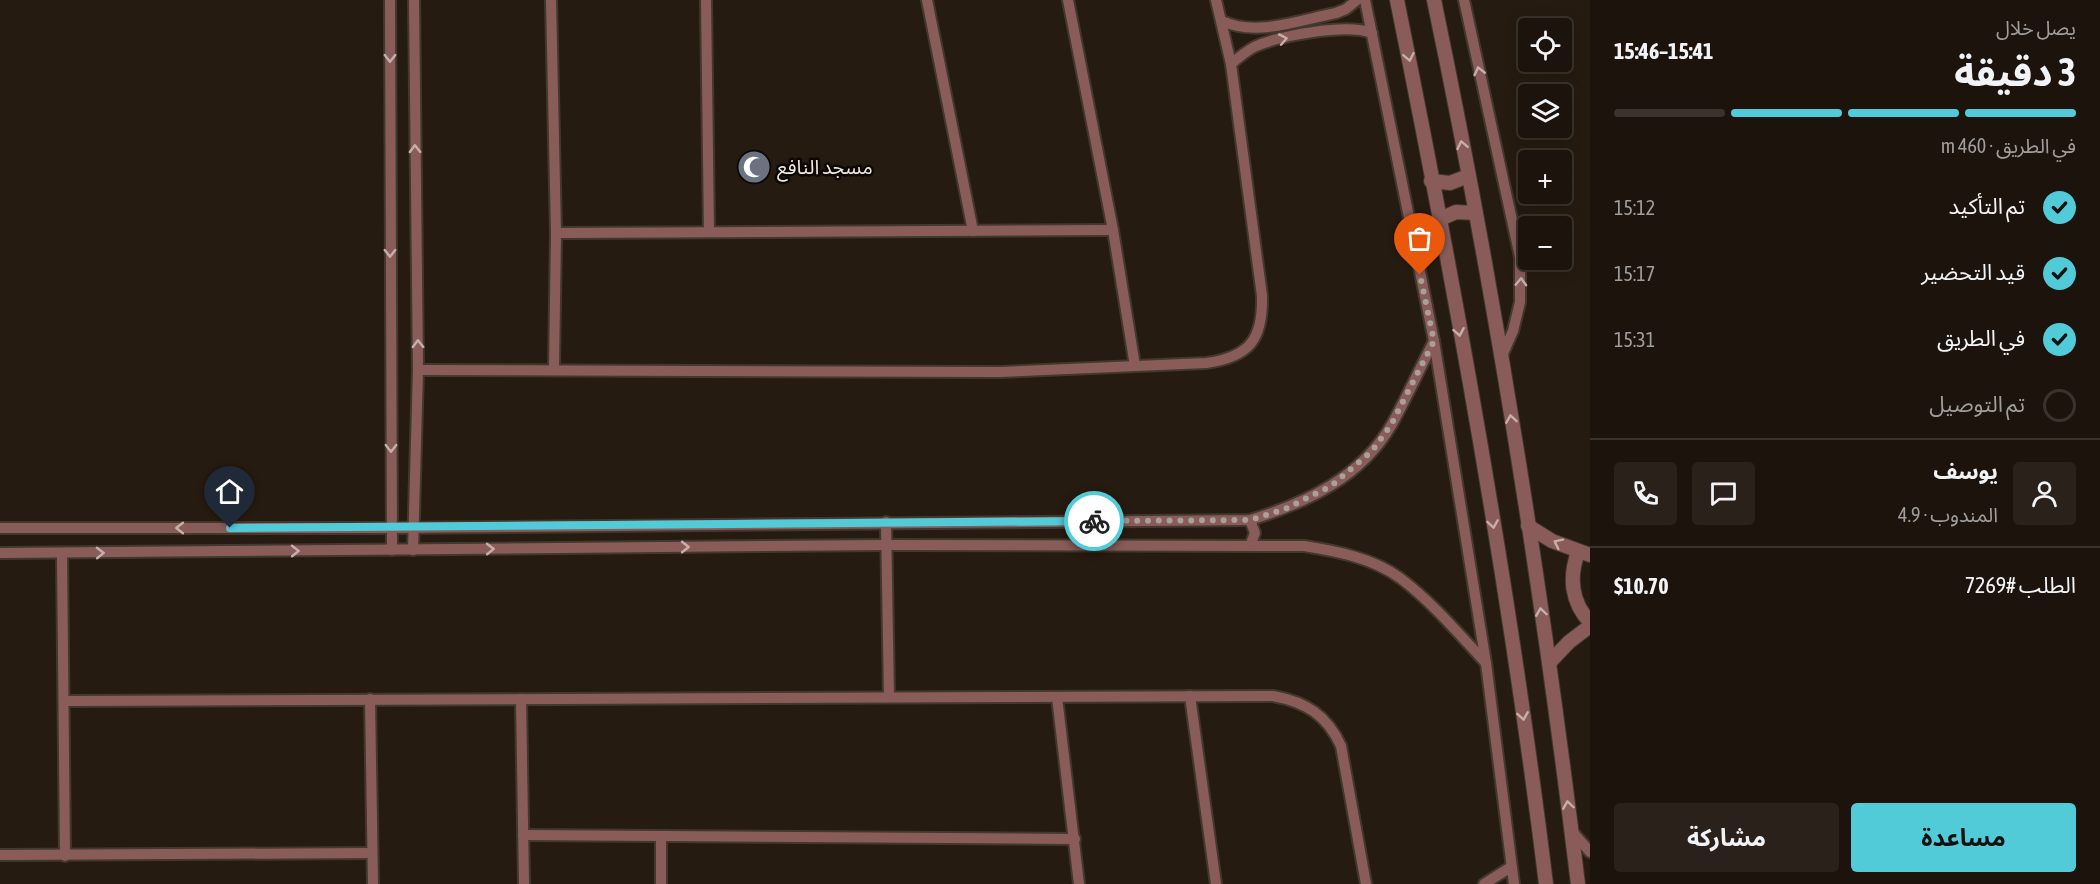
<!DOCTYPE html>
<html lang="ar">
<meta charset="utf-8">
<style>
body{margin:0;font-family:"Asap Condensed","Noto Sans Arabic",sans-serif;background:#29211a;color:#f1f3f6;direction:rtl;height:100vh;display:flex;flex-direction:column;font-size:22px;white-space:nowrap}
*{box-sizing:border-box;margin:0}
p{font-size:20px;color:#a09e9d}
.icon{flex:none;width:33px;height:33px;fill:none;stroke:currentColor;stroke-width:2;stroke-linecap:round;stroke-linejoin:round}
.map{position:relative;flex:1;overflow:hidden;direction:ltr}
.side{display:flex;flex-direction:column;background:#1c140c;width:510px}
.side>*{flex:none}
.buttons{position:absolute;left:1518px;top:18px;display:grid;gap:12px}
.buttons a{display:grid;place-items:center;width:54px;height:54px;border-radius:6px;background:#1c140c;box-shadow:0 3px 15px #0003,0 0 0 2px #3a332d;font-size:30px}
.pin{position:absolute;display:grid;place-items:center;width:51px;height:51px;color:#fff;margin:-62px -26px;border-radius:50% 50% 50% 0;rotate:-45deg;box-shadow:0 0 6px #0007}
.pin .icon{rotate:45deg}
.courier{position:absolute;display:grid;place-items:center;width:60px;height:60px;margin:-30px;border:4px solid #52cbd8;border-radius:50%;background:#fff;color:#222;box-shadow:0 2px 8px #0007}
.summary em{font-style:normal;font-weight:700}
.summary div{display:flex;flex-direction:column-reverse}
.summary{display:flex;align-items:center;justify-content:space-between;height:102px;padding:0 24px}
h1{font-size:39px;font-weight:700;line-height:45px}
.bar{display:grid;grid-template-columns:repeat(4,1fr);gap:9px 6px;align-content:center;height:72px;padding:0 24px}
.bar i{height:8px;border-radius:4px;background:#3a332d}
.bar .selected{background:#52cbd8}
.bar p{grid-column:span 4}
.line{display:flex;align-items:center;gap:15px;padding:0 24px;border-top:2px solid #3a332d}
.line div{flex:1}
.round{display:grid;place-items:center;flex:none;width:63px;height:63px;border-radius:6px;background:#29211a}
ol{padding:0 24px;list-style:none}
li{display:flex;align-items:center;gap:18px;height:66px}
li p{margin-inline-start:auto}
li .icon{padding:6px;border-radius:50%;background:#52cbd8;color:#111;stroke-width:4}
li:last-child{color:#a09e9d}
li i{width:33px;height:33px;border:3px solid #3a332d;border-radius:50%}
.cta{display:flex;gap:12px;margin-top:auto;padding:12px 24px}
.cta a{flex:1;height:69px;border-radius:6px;background:#52cbd8;color:#111;font-size:24px;font-weight:700;line-height:69px;text-align:center}
.cta a+a{background:#29211a;color:#f1f3f6}
main{display:flex;flex:1;min-height:0}
.map>svg:first-child{display:block}
.lines{fill:none;stroke-linecap:round;stroke-linejoin:round}
.minor-casing{stroke:#42382d;stroke-width:14}
.tertiary-casing{stroke:#42382d;stroke-width:16}
.minor{stroke:#895c5a;stroke-width:10}
.tertiary{stroke:#895c5a;stroke-width:14}
.oneway{stroke:#c6afaa}
.done{stroke:#a9a097;stroke-width:6;stroke-dasharray:0 10.8}
.route{stroke:#52cbd8;stroke-width:8}
.labels{text-anchor:middle;stroke-width:5;stroke-linejoin:round;paint-order:stroke}
.poi-label{font-size:20px;fill:#efe7e0;stroke:#0b0704;text-anchor:start}
</style>
<main>
<section class="side">
<div class="summary"><div><h1>3 دقيقة</h1><p>يصل خلال</p></div><em>15:41–15:46</em></div>
<div class="bar"><i class="selected"></i><i class="selected"></i><i class="selected"></i><i></i><p>في الطريق · 460 m</p></div>
<ol>
<li><svg class="icon" aria-label="check" viewBox="0 0 24 24"><path d="M5 12l5 5 9-10"/></svg>تم التأكيد<p>15:12</p></li>
<li><svg class="icon" aria-label="check" viewBox="0 0 24 24"><path d="M5 12l5 5 9-10"/></svg>قيد التحضير<p>15:17</p></li>
<li><svg class="icon" aria-label="check" viewBox="0 0 24 24"><path d="M5 12l5 5 9-10"/></svg>في الطريق<p>15:31</p></li>
<li><i></i>تم التوصيل</li>
</ol>
<div class="line" style="height:108px"><a class="round"><svg class="icon" aria-label="person" viewBox="0 0 24 24"><circle cx="12" cy="8" r="4"/><path d="M4 21q1-7 8-7t8 7"/></svg></a><div><b>يوسف</b><p>المندوب · 4.9</p></div><a class="round"><svg class="icon" aria-label="chat" viewBox="0 0 24 24"><path d="M4 5h16v11H9l-5 4z"/></svg></a><a class="round"><svg class="icon" aria-label="phone" viewBox="0 0 24 24"><path d="M5 4h4l2 5-3 2q2 4 5 5l2-3 5 2v4C11 20 4 13 5 4z"/></svg></a></div>
<div class="line" style="height:78px"><div>الطلب #7269</div><b>$10.70</b></div>
<div class="cta"><a>مساعدة</a><a>مشاركة</a></div>
</section>
<div class="map">
<svg width="1590" height="884" viewBox="0 0 1590 884">
<rect width="100%" height="100%" fill="#261b10"/>
<g class="lines">
<g class="minor-casing">
<g id="minor">
<polyline points="390,0 392,550"/>
<polyline points="551,0 556,233 554,368"/>
<polyline points="706,0 709,232"/>
<polyline points="927,0 973,231"/>
<polyline points="1068,0 1113,230 1135,366"/>
<polyline points="1365,0 1434,341 1486,663 1514,884"/>
<polyline points="1464,0 1520,257 1520,302 1513,331 1501,358"/>
<path d="M1222,21C1257,37 1299,20 1336,13L1346,9L1357,0"/>
<path d="M1231,64C1238,58 1245,52 1254,47C1278,36 1346,23 1372,33"/>
<polyline points="556,233 1113,230"/>
<path d="M418,370L1000,372L1206,363C1250,357 1263,339 1262,296L1231,64L1216,0"/>
<polyline points="886,522 889,697"/>
<path d="M0,528H391L1250,520C1306,503 1362,477 1392,424C1407,397 1420,368 1434,341"/>
<polyline points="1250,546 1255,533 1250,520"/>
<polyline points="413,550 418,370 414,0"/>
<path d="M0,553L886,545L1304,546C1336,551 1373,558 1400,578C1432,602 1459,634 1486,663"/>
<polyline points="62,554 65,856"/>
<polyline points="1190,696 1216,884"/>
<polyline points="1057,697 1079,884"/>
<polyline points="370,699 373,884"/>
<polyline points="521,699 524,884"/>
<path d="M64,701L1273,696C1306,702 1327,715 1341,746L1366,884"/>
<polyline points="1571,830 1590,852"/>
<polyline points="523,835 1075,839"/>
<polyline points="0,855 372,853"/>
<polyline points="661,884 661,836"/>
<polyline points="1484,884 1511,867"/>
</g>
</g>
<g class="tertiary-casing">
<g id="tertiary">
<path d="M1397,0C1456,291 1510,589 1546,884"/>
<path d="M1434,0C1495,292 1542,588 1578,884"/>
<polyline points="1431,181 1450,183 1468,176"/>
<polyline points="1438,220 1456,212 1475,213"/>
<polyline points="1528,526 1552,541 1590,555"/>
<path d="M1578,552C1569,577 1571,602 1590,622"/>
<polyline points="1549,663 1569,642 1590,626"/>
</g>
</g>
<use href="#minor" class="minor"/>
<use href="#tertiary" class="tertiary"/>
</g>
<defs><path id="oneway-chevron" d="M-2-3.5L2.5 0L-2 3.5" fill="none" stroke-width="1.6" stroke-linecap="round" stroke-linejoin="round" transform="scale(1.5)"/></defs>
<g class="oneway">
<use href="#oneway-chevron" transform="translate(1283 39) rotate(-11)"/>
<use href="#oneway-chevron" transform="translate(1409 57) rotate(79)"/>
<use href="#oneway-chevron" transform="translate(390 58) rotate(90)"/>
<use href="#oneway-chevron" transform="translate(1479 71) rotate(-103)"/>
<use href="#oneway-chevron" transform="translate(1462 145) rotate(-101)"/>
<use href="#oneway-chevron" transform="translate(415 149) rotate(-91)"/>
<use href="#oneway-chevron" transform="translate(390 253) rotate(90)"/>
<use href="#oneway-chevron" transform="translate(1521 282) rotate(-88)"/>
<use href="#oneway-chevron" transform="translate(1459 332) rotate(80)"/>
<use href="#oneway-chevron" transform="translate(418 344) rotate(-91)"/>
<use href="#oneway-chevron" transform="translate(1511 419) rotate(-99)"/>
<use href="#oneway-chevron" transform="translate(391 448) rotate(90)"/>
<use href="#oneway-chevron" transform="translate(1493 524) rotate(81)"/>
<use href="#oneway-chevron" transform="translate(180 528) rotate(-180)"/>
<use href="#oneway-chevron" transform="translate(1558 543) rotate(-154)"/>
<use href="#oneway-chevron" transform="translate(685 547)"/>
<use href="#oneway-chevron" transform="translate(490 549) rotate(-1)"/>
<use href="#oneway-chevron" transform="translate(295 551) rotate(-1)"/>
<use href="#oneway-chevron" transform="translate(100 553) rotate(-1)"/>
<use href="#oneway-chevron" transform="translate(1541 612) rotate(-98)"/>
<use href="#oneway-chevron" transform="translate(1523 716) rotate(81)"/>
<use href="#oneway-chevron" transform="translate(1568 805) rotate(-98)"/>
</g>
<g class="lines">
<polyline class="done" points="1094,521 1250,520 1285,509 1331,486 1372,451 1391,425 1434,341 1420,275"/>
<polyline class="route" points="230,528 1094,521"/>
</g>
<defs>
<g id="mosque-disc" transform="scale(1.725)"><circle r="9.5" fill="#6b7280" stroke="#0b0704"/><path d="M3.5-4.9A6 6 0 1 0 3.5 4.9A5 5 0 1 1 3.5-4.9Z" fill="#fff"/></g>
</defs>
<g fill-rule="evenodd">
<use href="#mosque-disc" x="754" y="167"/>
</g>
<g class="labels">
<g class="poi-label">
<text x="777" y="174">مسجد النافع</text>
</g>
</g>
</svg>
<div class="buttons">
<a><svg class="icon" aria-label="locate" viewBox="0 0 24 24"><circle cx="12" cy="12" r="6"/><path d="M12 2v4M12 18v4M2 12h4M18 12h4"/></svg></a>
<a><svg class="icon" aria-label="layers" viewBox="0 0 24 24"><path d="M12 4l9 5-9 5-9-5zM3 14l9 5 9-5"/></svg></a>
<a>+</a>
<a>−</a>
</div>
<div class="pin" style="left:1420px;top:275px;background:#ea580c"><svg class="icon" aria-label="bag" viewBox="0 0 24 24"><path d="M5 8h14l-1 12H6zM9 8a3 3 0 0 1 6 0"/></svg></div>
<div class="pin" style="left:230px;top:528px;background:#1f2937"><svg class="icon" aria-label="home" viewBox="0 0 24 24"><path d="M3 11l9-7 9 7M6 9v11h12V9"/></svg></div>
<div class="courier" style="left:1094px;top:521px"><svg class="icon" aria-label="bike" viewBox="0 0 24 24"><circle cx="6" cy="16" r="4"/><circle cx="18" cy="16" r="4"/><path d="M6 16l4-8h5l3 8M10 8l3 8H6M13 5h3"/></svg></div>
</div>
</main>
